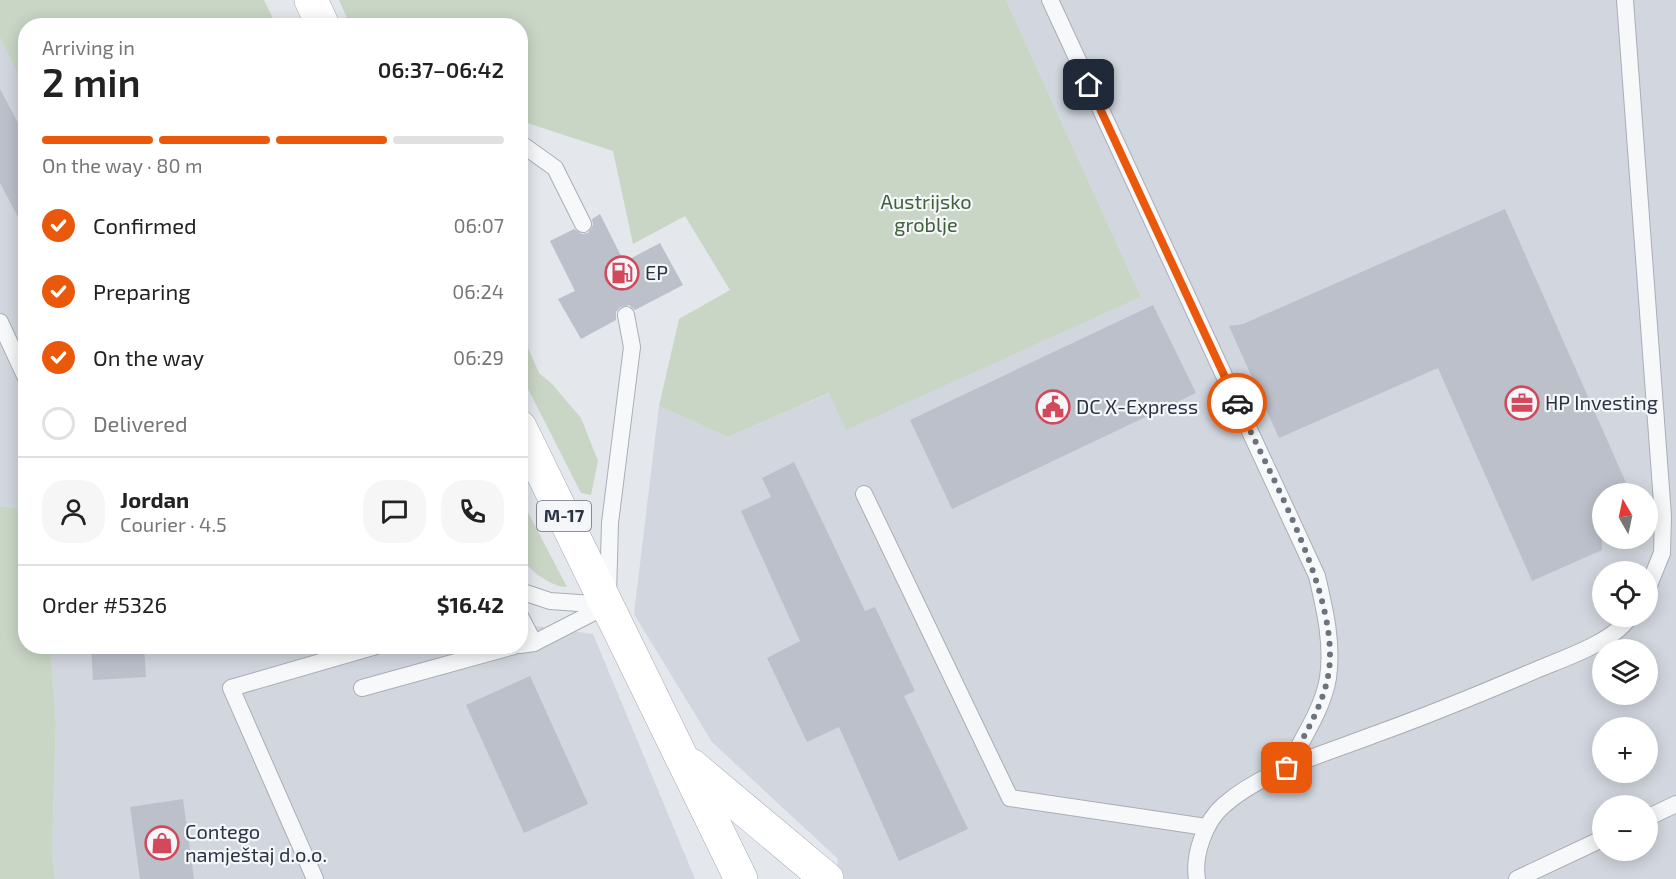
<!DOCTYPE html>
<meta charset="utf-8">
<style>
body{margin:0;font-family:"Exo 2",sans-serif;background:#f6f6f6;color:#222;height:100vh;display:flex;flex-direction:column;font-size:22px;white-space:nowrap}
*{box-sizing:border-box;margin:0}
p{font-size:20px;color:#767676}
.icon{flex:none;width:33px;height:33px;fill:none;stroke:currentColor;stroke-width:2;stroke-linecap:round;stroke-linejoin:round}
.map{position:relative;flex:1;overflow:hidden}
.drawer{position:absolute;left:18px;top:18px;width:510px;height:636px;display:flex;flex-direction:column;background:#fff;border-radius:24px;box-shadow:0 3px 15px #0003}
.drawer>*{flex:none}
.needle{width:39px;rotate:351deg}
.tools{position:absolute;left:1592px;top:483px;display:grid;gap:12px}
.tools a{display:grid;place-items:center;width:66px;height:66px;border-radius:50%;background:#fff;box-shadow:0 3px 15px #0003;font-size:30px}
.pin{position:absolute;display:grid;place-items:center;width:51px;height:51px;color:#fff;margin:-26px;border-radius:12px;box-shadow:0 3px 9px #0006}
.courier{position:absolute;display:grid;place-items:center;width:60px;height:60px;margin:-30px;border:4px solid #ea580c;border-radius:50%;background:#fff;color:#222;box-shadow:0 2px 8px #0007}
.headline em{font-style:normal;font-weight:600}
.headline div{display:flex;flex-direction:column-reverse}
.headline{display:flex;align-items:center;justify-content:space-between;height:102px;padding:0 24px}
h1{font-size:39px;font-weight:600;line-height:45px}
.bar{display:grid;grid-template-columns:repeat(4,1fr);gap:9px 6px;align-content:center;height:72px;padding:0 24px}
.bar i{height:8px;border-radius:4px;background:#e0e0e0}
.bar .active{background:#ea580c}
.bar p{grid-column:span 4}
.line{display:flex;align-items:center;gap:15px;padding:0 24px;border-top:2px solid #e0e0e0}
.line div{flex:1}
.round{display:grid;place-items:center;flex:none;width:63px;height:63px;border-radius:24px;background:#f6f6f6}
ol{padding:0 24px;list-style:none}
li{display:flex;align-items:center;gap:18px;height:66px}
li p{margin-inline-start:auto}
li .icon{padding:6px;border-radius:50%;background:#ea580c;color:#fff;stroke-width:4}
li:last-child{color:#767676}
li i{width:33px;height:33px;border:3px solid #e0e0e0;border-radius:50%}
.map>svg:first-child{display:block}
.built{fill:#d2d6de;fill-rule:evenodd}
.green{fill:#c9d6c5}
.building{fill:#bbc0ca}
.lines{fill:none;stroke-linecap:round;stroke-linejoin:round}
.service-casing{stroke:#a9aeb7;stroke-width:18}
.primary-casing{stroke:#a3abb8;stroke-width:34}
.service{stroke:#f7f8fa;stroke-width:16}
.primary{stroke:#fff;stroke-width:33}
.done{stroke:#6c737f;stroke-width:6;stroke-dasharray:0 10.8}
.route{stroke:#ea580c;stroke-width:8}
.labels{text-anchor:middle;stroke-width:4.5;stroke-linejoin:round;paint-order:stroke}
.shield{fill:#f4f6f9;stroke:#676e7b;stroke-width:1.5}
.shield-label{font-size:18px;font-weight:bold;fill:#2b3445}
.park-label{font-size:20px;fill:#3f6138;stroke:#f4f6f9}
.poi-label{font-size:20px;fill:#2b3445;stroke:#f4f6f9;text-anchor:start}
</style>
<div class="map">
<svg width="1676" height="879" viewBox="0 0 1676 879">
<rect width="100%" height="100%" fill="#e4e7ec"/>
<g class="built">
<path d="M1006,0H1676V879H836L838,859L712,742L634,614L659,406L728,437L830,393L846,429L1141,297ZM1602,494H1647V538H1602ZM1602,572H1647V616H1602ZM1602,650H1647V694H1602ZM1602,728H1647V772H1602ZM1602,806H1647V850H1602Z"/>
<polygon points="0,38 25,87 25,515 14,508 0,506"/>
<polygon points="521,624 593,634 695,879 55,879 52,851 56,721 50,647 520,646"/>
</g>
<g class="green">
<polygon points="0,0 264,0 276,25 26,26 25,87 0,38"/>
<polygon points="339,0 1006,0 1141,297 846,430 829,393 728,437 659,406 679,319 730,290 685,216 633,244 613,151 521,121 520,26 350,25"/>
<polygon points="521,332 539,373 552,384 581,418 598,461 591,495 581,493 521,375"/>
<path d="M520,499H521L567,587C551,587 523,568 520,551C518,535 520,515 520,499Z"/>
<polygon points="0,506 14,508 25,515 26,646 50,647 56,721 52,851 55,879 0,879"/>
</g>
<g class="building">
<polygon points="0,89 26,138 26,232 0,183"/>
<polygon points="1505,209 1631,494 1602,494 1602,550 1532,581 1438,368 1279,438 1229,326 1243,324"/>
<polygon points="600,214 624,262 660,243 683,285 635,310 629,305 620,307 616,312 616,320 581,339 558,299 575,291 550,241 574,229 582,234 588,233 593,225 592,219"/>
<polygon points="1153,305 1196,393 952,509 910,420"/>
<polygon points="794,462 865,611 875,607 915,691 904,696 968,829 899,861 839,727 807,742 767,658 800,641 741,511 771,497 762,478"/>
<polygon points="91,646 144,646 146,677 93,680"/>
<polygon points="530,676 588,804 524,833 466,705"/>
<polygon points="183,799 194,879 140,879 130,807"/>
</g>
<g class="lines">
<g class="service-casing">
<g id="service">
<path d="M1050,0L1317,576C1325,610 1333,644 1328,678C1323,709 1301,741 1287,768"/>
<polyline points="1625,0 1663,516 1662,553 1647,590"/>
<polyline points="520,143 555,168 583,224"/>
<polyline points="0,322 26,378"/>
<polyline points="864,494 1010,798 1206,827"/>
<polyline points="520,591 550,601 607,605"/>
<polyline points="608,595 610,523 632,347 626,315"/>
<polyline points="520,616 534,643"/>
<polyline points="520,645 534,643 608,605"/>
<polyline points="362,688 514,646"/>
<polyline points="1647,818 1676,804"/>
<polyline points="315,879 231,688 376,646"/>
<path d="M1197,879C1193,855 1205,821 1224,805C1264,770 1327,753 1376,734C1432,714 1487,691 1541,668C1568,657 1615,641 1630,616"/>
<polyline points="1517,879 1602,839"/>
</g>
</g>
<g class="primary-casing">
<g id="primary">
<polyline points="311,0 323,26"/>
<polyline points="520,427 741,879"/>
<polyline points="691,765 827,879"/>
</g>
</g>
<use href="#service" class="service"/>
<use href="#primary" class="primary"/>
</g>
<g class="lines">
<path class="done" d="M1237,403C1269,474 1346,605 1327,681C1320,712 1301,740 1287,768"/>
<polyline class="route" points="1089,85 1237,403"/>
</g>
<defs>
<g id="fuel-ring" transform="scale(1.725)"><circle r="9.5" fill="#f4f6f9" stroke="#d1495b" stroke-width="1.5"/><path d="M-5.5-6h7V0h2V4h1.3V-2.5L3-4.5l.8-.8L6-3V5H2.5V1h-1V6h-7ZM-4.2-4.7v3.2H.2V-4.7Z" fill="#d1495b"/></g>
<g id="office-ring" transform="scale(1.725)"><circle r="9.5" fill="#f4f6f9" stroke="#d1495b" stroke-width="1.5"/><path d="M-6-3h4V-5.5h4V-3h4V5H-6ZM-1-4.5V-3h2v-1.5ZM-6 0V1H6V0Z" fill="#d1495b"/></g>
<g id="civic-ring" transform="scale(1.725)"><circle r="9.5" fill="#f4f6f9" stroke="#d1495b" stroke-width="1.5"/><path d="M-.6-6.5H3V-4.5H.6V-3L4-1V1h2V6H-6V1h2V-1L-.6-3ZM-1.2 2.5V6h2.4V2.5Z" fill="#d1495b"/></g>
<g id="shop-ring" transform="scale(1.725)"><circle r="9.5" fill="#f4f6f9" stroke="#d1495b" stroke-width="1.5"/><path d="M-5-2.5h2.3a2.7 3.5 0 0 1 5.4 0H5L5.5 6h-11ZM-1.5-2.5h3a1.5 2.3 0 0 0-3 0Z" fill="#d1495b"/></g>
</defs>
<g fill-rule="evenodd">
<use href="#fuel-ring" x="622" y="273"/>
<use href="#office-ring" x="1522" y="403"/>
<use href="#civic-ring" x="1053" y="407"/>
<use href="#shop-ring" x="162" y="843"/>
</g>
<g class="labels">
<rect class="shield" x="537" y="501" width="54" height="30" rx="4.5"/>
<g class="shield-label">
<text x="564" y="522">M-17</text>
</g>
<g class="park-label">
<text x="926" y="209">Austrijsko<tspan x="926" dy="23">groblje</tspan></text>
</g>
<g class="poi-label">
<text x="645" y="280">EP</text>
<text x="1545" y="410">HP Investing</text>
<text x="1076" y="414">DC X-Express</text>
<text x="185" y="839">Contego<tspan x="185" dy="23">namještaj d.o.o.</tspan></text>
</g>
</g>
</svg>
<div class="tools">
<a><svg class="needle" viewBox="-14 -14 28 28"><path d="M0-13l5 13h-10z" fill="#e53935"/><path d="M0 13l5-13h-10z" fill="#767676"/></svg></a>
<a><svg class="icon" aria-label="locate" viewBox="0 0 24 24"><circle cx="12" cy="12" r="6"/><path d="M12 2v4M12 18v4M2 12h4M18 12h4"/></svg></a>
<a><svg class="icon" aria-label="layers" viewBox="0 0 24 24"><path d="M12 4l9 5-9 5-9-5zM3 14l9 5 9-5"/></svg></a>
<a>+</a>
<a>−</a>
</div>
<div class="pin" style="left:1287px;top:768px;background:#ea580c"><svg class="icon" aria-label="bag" viewBox="0 0 24 24"><path d="M5 8h14l-1 12H6zM9 8a3 3 0 0 1 6 0"/></svg></div>
<div class="pin" style="left:1089px;top:85px;background:#1f2937"><svg class="icon" aria-label="home" viewBox="0 0 24 24"><path d="M3 11l9-7 9 7M6 9v11h12V9"/></svg></div>
<div class="courier" style="left:1237px;top:403px"><svg class="icon" aria-label="car" viewBox="0 0 24 24"><path d="M5 17H2v-5l4-1 3-4h7l3 4 3 1v5h-3M9 17h6M6 11h13"/><circle cx="7" cy="17" r="2"/><circle cx="17" cy="17" r="2"/></svg></div>
<section class="drawer">
<div class="headline"><div><h1>2 min</h1><p>Arriving in</p></div><em>06:37–06:42</em></div>
<div class="bar"><i class="active"></i><i class="active"></i><i class="active"></i><i></i><p>On the way · 80 m</p></div>
<ol>
<li><svg class="icon" aria-label="check" viewBox="0 0 24 24"><path d="M5 12l5 5 9-10"/></svg>Confirmed<p>06:07</p></li>
<li><svg class="icon" aria-label="check" viewBox="0 0 24 24"><path d="M5 12l5 5 9-10"/></svg>Preparing<p>06:24</p></li>
<li><svg class="icon" aria-label="check" viewBox="0 0 24 24"><path d="M5 12l5 5 9-10"/></svg>On the way<p>06:29</p></li>
<li><i></i>Delivered</li>
</ol>
<div class="line" style="height:108px"><a class="round"><svg class="icon" aria-label="person" viewBox="0 0 24 24"><circle cx="12" cy="8" r="4"/><path d="M4 21q1-7 8-7t8 7"/></svg></a><div><b>Jordan</b><p>Courier · 4.5</p></div><a class="round"><svg class="icon" aria-label="chat" viewBox="0 0 24 24"><path d="M4 5h16v11H9l-5 4z"/></svg></a><a class="round"><svg class="icon" aria-label="phone" viewBox="0 0 24 24"><path d="M5 4h4l2 5-3 2q2 4 5 5l2-3 5 2v4C11 20 4 13 5 4z"/></svg></a></div>
<div class="line" style="height:78px"><div>Order #5326</div><b>$16.42</b></div>
</section>
</div>
